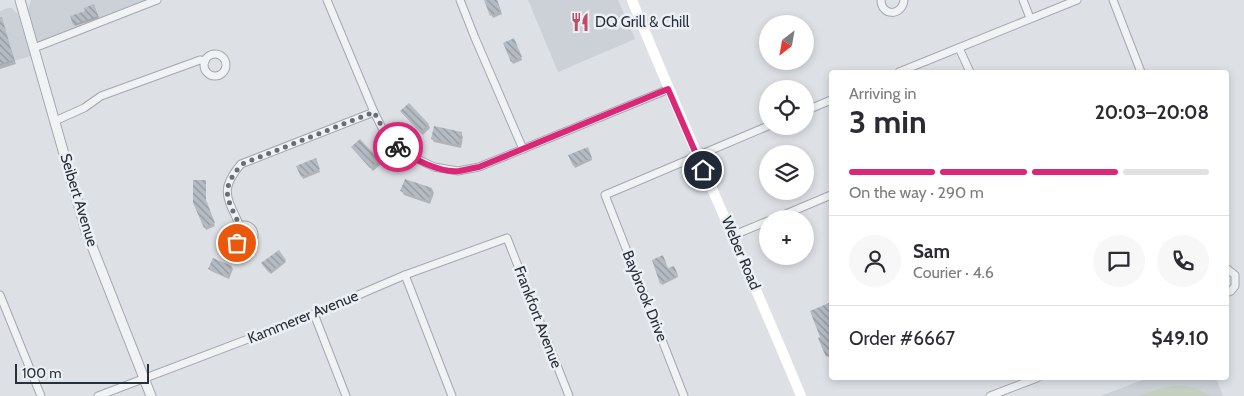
<!DOCTYPE html>
<meta charset="utf-8">
<style>
body{margin:0;font-family:Cabin,sans-serif;background:#f7f7f7;color:#2b2b33;height:100vh;display:flex;flex-direction:column;font-size:19px;white-space:nowrap}
*{box-sizing:border-box;margin:0}
p{font-size:16px;color:#7c7c81}
.icon{flex:none;width:28px;height:28px;fill:none;stroke:currentColor;stroke-width:2;stroke-linecap:round;stroke-linejoin:round}
.map{position:relative;flex:1;overflow:hidden}
.side{position:absolute;left:829px;top:70px;width:400px;height:310px;display:flex;flex-direction:column;background:#fff;border-radius:5px;box-shadow:0 2px 8px #0003}
.side>*{flex:none}
.needle{width:32px;rotate:211deg}
.fabs{position:absolute;left:759px;top:15px;display:grid;gap:10px}
.fabs a{display:grid;place-items:center;width:55px;height:55px;border-radius:50%;background:#fff;box-shadow:0 2px 8px #0003;font-size:25px}
.scale{position:absolute;left:15px;bottom:12px;width:134px;box-sizing:border-box;padding-left:5px;border:2px solid #28303b;border-top:0;font-size:14px;line-height:18px;white-space:nowrap;color:#28303b;-webkit-text-stroke:4px #ecf0f4;paint-order:stroke}
.pin{position:absolute;display:grid;place-items:center;width:42px;height:42px;color:#fff;margin:-21px;border:2px solid #fff;border-radius:50%;box-shadow:0 1px 5px #0007}
.courier{position:absolute;display:grid;place-items:center;width:50px;height:50px;margin:-25px;border:4px solid #db2777;border-radius:50%;background:#fff;color:#222;box-shadow:0 1px 6px #0007}
.headline em{font-style:normal;font-weight:700}
.headline div{display:flex;flex-direction:column-reverse}
.headline{display:flex;align-items:center;justify-content:space-between;height:85px;padding:0 20px}
h1{font-size:32px;font-weight:700;line-height:38px}
.bar{display:grid;grid-template-columns:repeat(4,1fr);gap:8px 5px;align-content:center;height:60px;padding:0 20px}
.bar i{height:6px;border-radius:4px;background:#e1e1e2}
.bar .active{background:#db2777}
.bar p{grid-column:span 4}
.line{display:flex;align-items:center;gap:12px;padding:0 20px;border-top:1px solid #e1e1e2}
.line div{flex:1}
.round{display:grid;place-items:center;flex:none;width:52px;height:52px;border-radius:26px;background:#f7f7f7}
.map>svg:first-child{display:block}
.built{fill:#ccd0d7}
.pitch{fill:#c4cfbf}
.shadow{fill:#0003}
.building{fill:url(#building-back-hatch)}
.lines{fill:none;stroke-linecap:round;stroke-linejoin:round}
.minor-casing{stroke:#a3a8af;stroke-width:9}
.tertiary-casing{stroke:#a3a8af;stroke-width:11}
.minor{stroke:#f0f2f4;stroke-width:7}
.tertiary{stroke:#f0f2f4;stroke-width:9}
.secondary{stroke:#fff;stroke-width:10}
.done{stroke:#676e77;stroke-width:5;stroke-dasharray:0 9}
.route{stroke:#db2777;stroke-width:6}
.labels{text-anchor:middle;stroke-width:5;stroke-linejoin:round;paint-order:stroke}
.poi-label{font-size:15px;fill:#28303b;stroke:#ecf0f4;text-anchor:start}
.street-label{font-size:15px;fill:#28303b;stroke:#ecf0f4}
</style>
<div class="map">
<svg width="1244" height="396" viewBox="0 0 1244 396">
<defs>
<pattern id="building-back-hatch" width="6" height="6" patternUnits="userSpaceOnUse" patternTransform="scale(1.25)"><rect width="6" height="6" fill="#b5bbc2"/><path d="M-1 5l2 2M0 0l6 6M5-1l2 2" fill="none" stroke="#93989f"/></pattern>
</defs>
<rect width="100%" height="100%" fill="#dde1e6"/>
<g class="built">
<polygon points="31,0 145,0 37,43 28,10"/>
<polygon points="528,0 618,0 635,39 558,72"/>
<polygon points="8,8 12,8 18,14 31,56 0,65 0,11"/>
<polygon points="1148,378 1216,378 1223,396 1100,396"/>
</g>
<polygon class="pitch" points="1179,385 1196,388 1211,396 1138,396 1163,388"/>
<g class="shadow">
<polygon points="485,0 497,0 502,14 493,18"/>
<polygon points="95,8 99,18 75,26 74,24"/>
<polygon points="5,31 16,64 0,69 0,32"/>
<polygon points="515,42 522,60 513,64 512,62"/>
<polygon points="401,112 428,124 430,128 423,135"/>
<polygon points="461,133 463,137 461,148 434,142 432,139"/>
<polygon points="352,147 379,160 381,164 373,171"/>
<polygon points="588,150 592,160 575,168 570,156"/>
<polygon points="316,161 320,172 303,179 302,176"/>
<polygon points="406,180 432,189 434,193 430,204 404,195 402,191"/>
<polygon points="205,181 206,204 215,226 206,230 195,203"/>
<polygon points="285,260 286,262 271,274 263,263"/>
<polygon points="232,267 233,269 229,279 211,271 209,269"/>
<polygon points="668,269 675,269 678,277 662,285 661,283"/>
<polygon points="831,304 831,361 830,361 811,312"/>
</g>
<g class="building">
<polygon points="484,0 497,0 501,11 490,16"/>
<polygon points="94,4 98,16 73,25 70,16 85,11 84,8"/>
<polygon points="0,17 2,17 14,60 0,64"/>
<polygon points="514,38 522,57 511,62 503,43"/>
<polygon points="409,103 429,124 420,132 400,111"/>
<polygon points="434,126 462,132 459,145 431,139"/>
<polygon points="360,139 380,160 370,168 351,147"/>
<polygon points="588,147 592,158 573,166 568,155"/>
<polygon points="316,158 320,169 301,177 296,166"/>
<polygon points="405,179 432,188 428,201 400,191"/>
<polygon points="193,180 206,180 206,200 215,223 204,228 193,203"/>
<polygon points="279,250 286,260 269,273 261,263"/>
<polygon points="663,255 668,268 674,266 678,275 660,284 652,260"/>
<polygon points="213,258 232,266 228,277 208,269"/>
<polygon points="831,302 831,355 826,357 818,338 820,337 810,311"/>
</g>
<g class="lines">
<g class="minor-casing">
<g id="minor">
<polyline points="327,0 374,112 387,138 405,153 434,167 458,171 479,167 669,89"/>
<polyline points="460,0 475,38 523,149"/>
<path d="M881,0C881,16 902,17 904,0"/>
<polyline points="1023,0 1030,18"/>
<polyline points="1113,0 1141,72"/>
<polyline points="34,48 157,0"/>
<polyline points="959,48 970,72"/>
<circle cx="215" cy="65" r="11"/>
<polyline points="899,72 1077,0"/>
<polyline points="805,111 831,100"/>
<polyline points="55,121 84,108 101,96 200,60 205,61"/>
<polyline points="774,219 831,195"/>
<circle cx="244" cy="235" r="10"/>
<path d="M240,226C227,197 219,190 241,164L374,112"/>
<polyline points="734,235 768,221"/>
<polyline points="1226,268 1235,275 1235,286 1231,291 1226,293"/>
<polyline points="405,275 452,396"/>
<polyline points="0,295 41,396"/>
<polyline points="314,314 346,396"/>
<polyline points="98,396 314,314 405,275 507,238 569,396"/>
<polyline points="684,396 605,195 768,126"/>
<polyline points="990,396 1037,378"/>
</g>
</g>
<g class="tertiary-casing">
<polyline id="tertiary" points="20,0 86,231 151,396"/>
</g>
<use href="#minor" class="minor"/>
<use href="#tertiary" class="tertiary"/>
<path class="secondary" d="M632,0C686,133 746,263 801,396"/>
</g>
<g class="lines">
<path class="done" d="M237,243L234,233L240,226C227,198 219,190 242,164L374,112L388,138L398,147"/>
<path class="route" d="M398,147C412,159 440,173 459,171C466,170 472,168 479,167L668,89L703,170"/>
</g>
<defs>
<g id="restaurant-bare" transform="scale(1.5)"><path d="M-5-6h1v4h1v-4h1v4h1v-4h1v5L-1.5 .5V6h-2V.5L-5-1ZM5-6V6H3V1.5H1.5Q1.5-4 5-6Z" fill="#c14c65" stroke="#ecf0f4" stroke-width="2.5" paint-order="stroke"/></g>
</defs>
<g fill-rule="evenodd">
<use href="#restaurant-bare" x="580" y="22"/>
</g>
<g class="labels">
<g class="poi-label">
<text x="595" y="27">DQ Grill &amp; Chill</text>
</g>
<g class="street-label">
<text transform="translate(79 200) rotate(73)" y="5">Seibert Avenue</text>
<text transform="translate(741 253) rotate(67)" y="5">Weber Road</text>
<text transform="translate(645 296) rotate(68)" y="5">Baybrook Drive</text>
<text transform="translate(303 317) rotate(-22)" y="5">Kammerer Avenue</text>
<text transform="translate(538 317) rotate(69)" y="5">Frankfort Avenue</text>
</g>
</g>
</svg>
<div class="fabs">
<a><svg class="needle" viewBox="-14 -14 28 28"><path d="M0-13l5 13h-10z" fill="#e53935"/><path d="M0 13l5-13h-10z" fill="#7c7c81"/></svg></a>
<a><svg class="icon" aria-label="locate" viewBox="0 0 24 24"><circle cx="12" cy="12" r="6"/><path d="M12 2v4M12 18v4M2 12h4M18 12h4"/></svg></a>
<a><svg class="icon" aria-label="layers" viewBox="0 0 24 24"><path d="M12 4l9 5-9 5-9-5zM3 14l9 5 9-5"/></svg></a>
<a>+</a>
</div>
<div class="scale">100 m</div>
<div class="pin" style="left:237px;top:243px;background:#ea580c"><svg class="icon" aria-label="bag" viewBox="0 0 24 24"><path d="M5 8h14l-1 12H6zM9 8a3 3 0 0 1 6 0"/></svg></div>
<div class="pin" style="left:703px;top:170px;background:#1f2937"><svg class="icon" aria-label="home" viewBox="0 0 24 24"><path d="M3 11l9-7 9 7M6 9v11h12V9"/></svg></div>
<div class="courier" style="left:398px;top:147px"><svg class="icon" aria-label="bike" viewBox="0 0 24 24"><circle cx="6" cy="16" r="4"/><circle cx="18" cy="16" r="4"/><path d="M6 16l4-8h5l3 8M10 8l3 8H6M13 5h3"/></svg></div>
<section class="side">
<div class="headline"><div><h1>3 min</h1><p>Arriving in</p></div><em>20:03–20:08</em></div>
<div class="bar"><i class="active"></i><i class="active"></i><i class="active"></i><i></i><p>On the way · 290 m</p></div>
<div class="line" style="height:90px"><a class="round"><svg class="icon" aria-label="person" viewBox="0 0 24 24"><circle cx="12" cy="8" r="4"/><path d="M4 21q1-7 8-7t8 7"/></svg></a><div><b>Sam</b><p>Courier · 4.6</p></div><a class="round"><svg class="icon" aria-label="chat" viewBox="0 0 24 24"><path d="M4 5h16v11H9l-5 4z"/></svg></a><a class="round"><svg class="icon" aria-label="phone" viewBox="0 0 24 24"><path d="M5 4h4l2 5-3 2q2 4 5 5l2-3 5 2v4C11 20 4 13 5 4z"/></svg></a></div>
<div class="line" style="height:65px"><div>Order #6667</div><b>$49.10</b></div>
</section>
</div>
